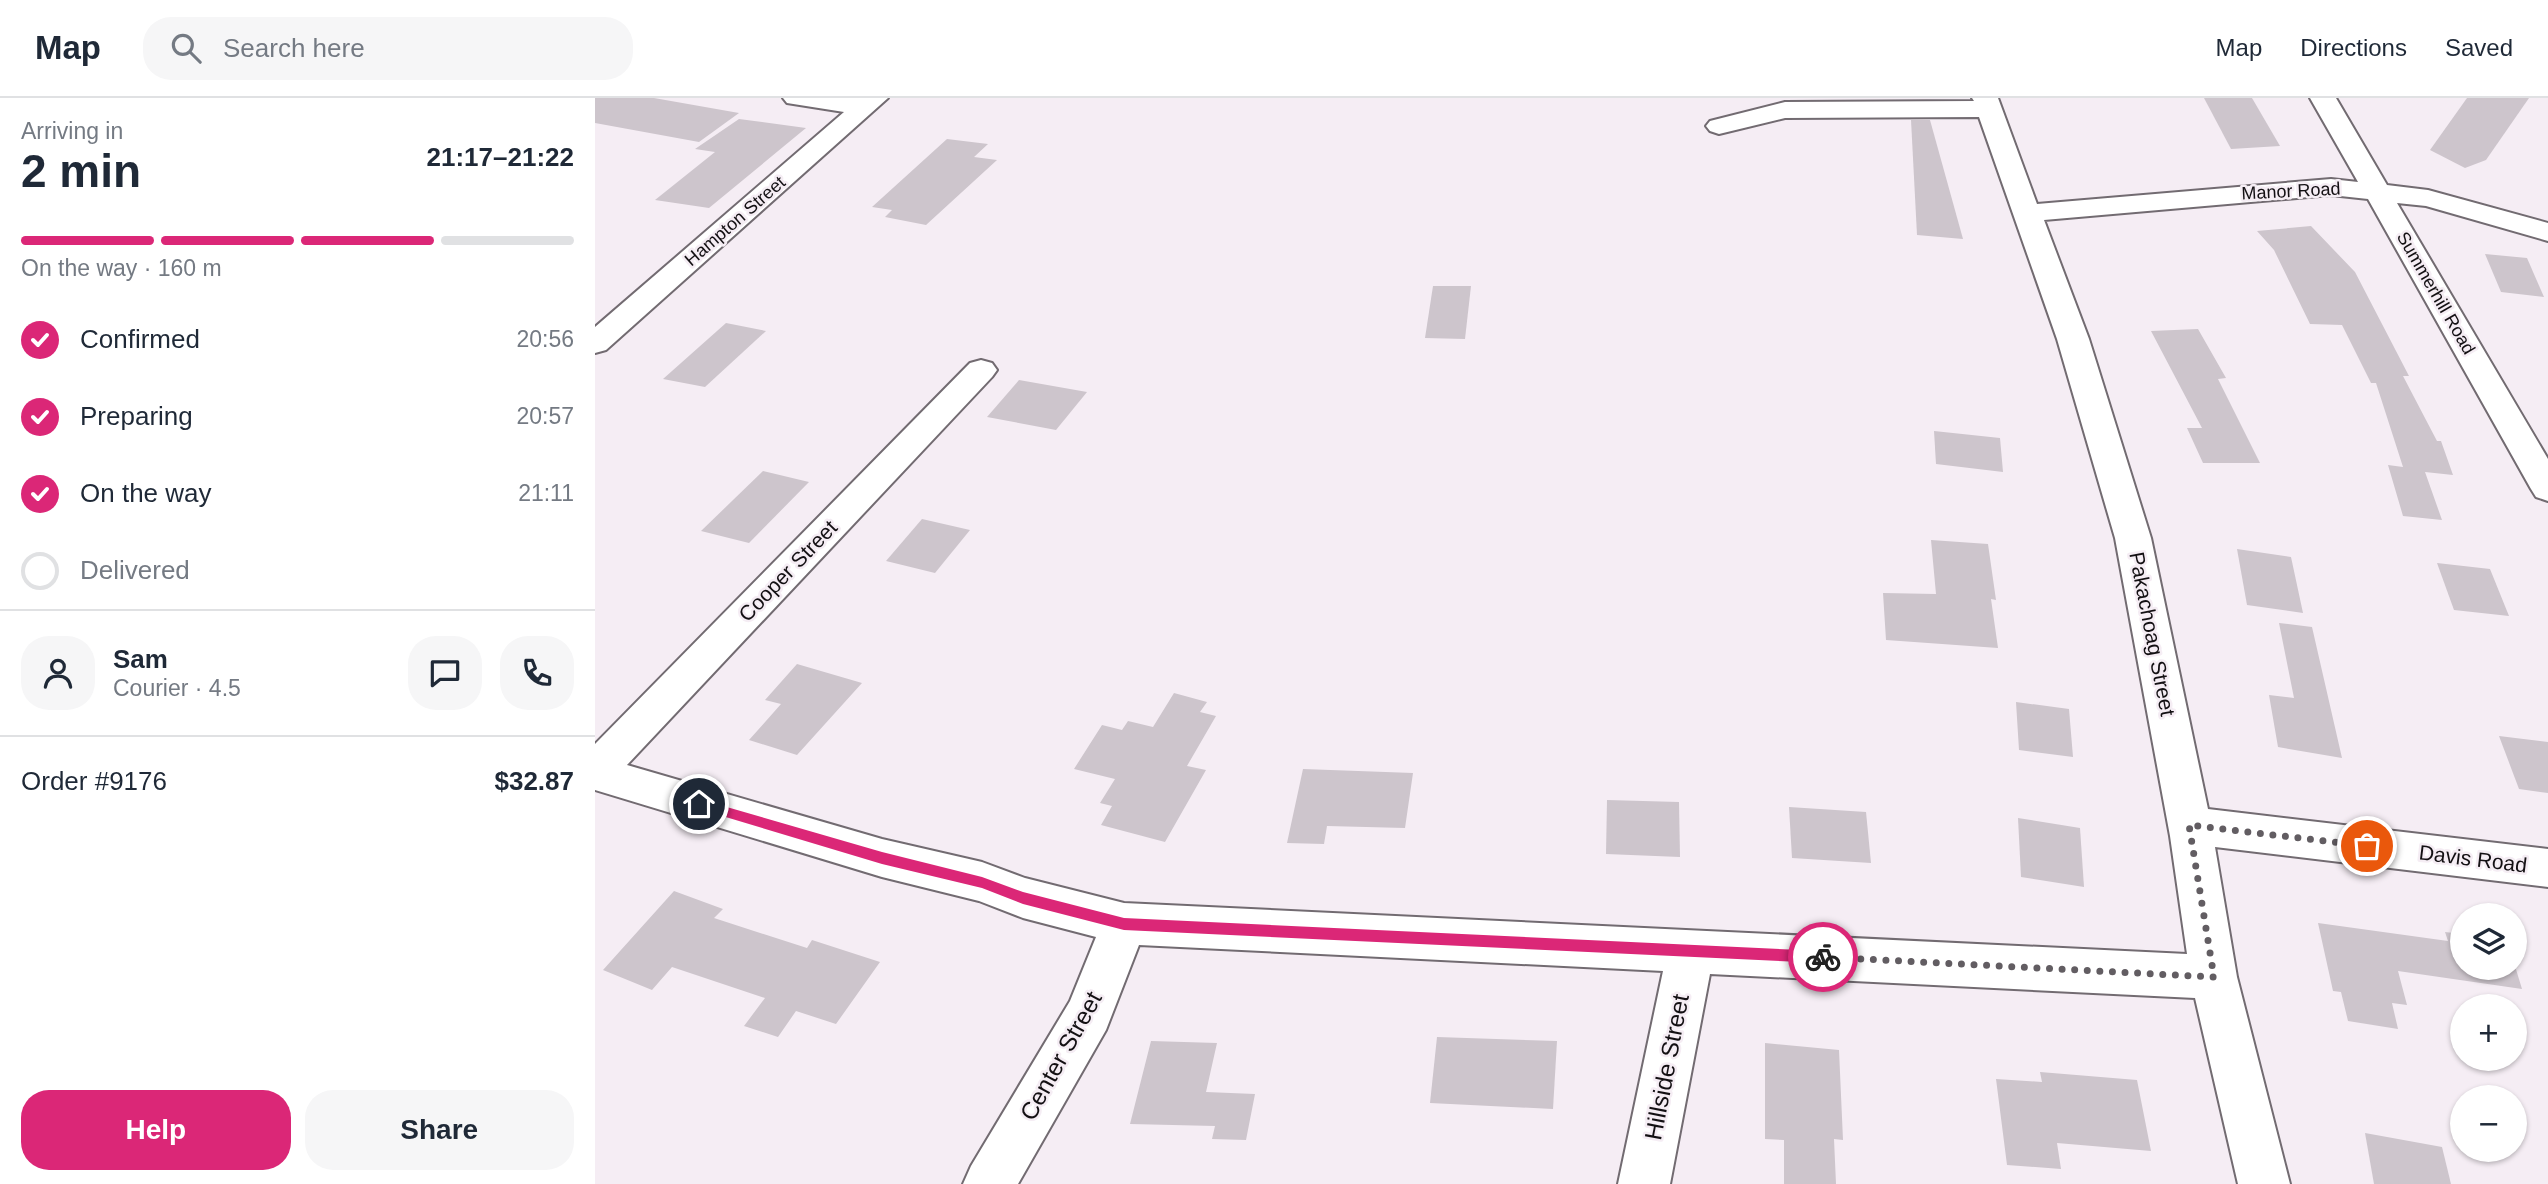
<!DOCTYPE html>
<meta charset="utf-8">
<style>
body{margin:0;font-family:Helvetica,sans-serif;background:#f6f6f7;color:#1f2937;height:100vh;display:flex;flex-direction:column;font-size:26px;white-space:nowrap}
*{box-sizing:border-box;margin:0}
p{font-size:23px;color:#747a83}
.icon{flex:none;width:38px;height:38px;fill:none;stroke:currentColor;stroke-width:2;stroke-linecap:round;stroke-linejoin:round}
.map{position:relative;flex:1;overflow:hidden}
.details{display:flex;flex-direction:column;background:#fff;width:595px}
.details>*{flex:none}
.fabs{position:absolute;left:1855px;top:805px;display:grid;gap:14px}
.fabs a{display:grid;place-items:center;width:77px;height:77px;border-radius:50%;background:#fff;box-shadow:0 2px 5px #0004;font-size:35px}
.pin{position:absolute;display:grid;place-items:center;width:60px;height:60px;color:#fff;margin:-30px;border:4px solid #fff;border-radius:50%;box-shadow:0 2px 7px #0007}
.courier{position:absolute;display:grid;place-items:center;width:70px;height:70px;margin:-35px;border:5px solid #db2777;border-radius:50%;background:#fff;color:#222;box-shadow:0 2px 9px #0007}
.overview em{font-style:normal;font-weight:700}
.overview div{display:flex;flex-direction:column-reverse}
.overview{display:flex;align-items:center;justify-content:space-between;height:119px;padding:0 21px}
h1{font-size:46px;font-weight:700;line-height:52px}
.bar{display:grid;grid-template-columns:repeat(4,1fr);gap:10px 7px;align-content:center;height:84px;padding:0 21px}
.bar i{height:9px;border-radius:5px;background:#e0e1e3}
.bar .on{background:#db2777}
.bar p{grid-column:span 4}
.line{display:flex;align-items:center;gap:18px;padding:0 21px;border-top:2px solid #e0e1e3}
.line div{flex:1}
.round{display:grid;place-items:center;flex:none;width:74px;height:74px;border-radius:28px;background:#f6f6f7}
ol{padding:0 21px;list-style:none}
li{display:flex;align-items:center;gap:21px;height:77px}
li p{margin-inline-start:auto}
li .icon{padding:7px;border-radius:50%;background:#db2777;color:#fff;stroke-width:4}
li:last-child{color:#747a83}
li i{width:38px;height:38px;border:4px solid #e0e1e3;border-radius:50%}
.button{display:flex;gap:14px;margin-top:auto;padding:14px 21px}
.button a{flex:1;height:80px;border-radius:28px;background:#db2777;color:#fff;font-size:28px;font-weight:700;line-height:80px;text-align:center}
.button a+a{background:#f6f6f7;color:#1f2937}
header{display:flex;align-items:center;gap:42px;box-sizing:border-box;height:98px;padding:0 35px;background:#fff;border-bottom:2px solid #e0e1e3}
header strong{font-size:33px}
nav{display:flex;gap:38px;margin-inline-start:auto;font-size:24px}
.search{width:490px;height:63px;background:#f6f6f7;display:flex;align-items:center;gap:18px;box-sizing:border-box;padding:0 24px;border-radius:28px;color:#747a83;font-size:26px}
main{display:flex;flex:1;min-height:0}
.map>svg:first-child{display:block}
.building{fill:#cdc5cc}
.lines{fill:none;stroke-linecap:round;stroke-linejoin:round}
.minor-casing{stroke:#726b71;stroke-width:4}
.minor{fill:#fff;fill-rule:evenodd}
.route{fill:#db2777}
.done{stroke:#625d62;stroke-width:7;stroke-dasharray:0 12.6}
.labels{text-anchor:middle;stroke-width:5;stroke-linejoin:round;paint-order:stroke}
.far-street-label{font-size:18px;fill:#131013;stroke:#f5edf4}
.street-label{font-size:21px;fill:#131013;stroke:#f5edf4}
.near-street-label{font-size:24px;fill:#131013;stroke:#f5edf4}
</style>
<header>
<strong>Map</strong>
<div class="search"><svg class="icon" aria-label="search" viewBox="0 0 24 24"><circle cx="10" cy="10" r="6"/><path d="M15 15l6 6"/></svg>Search here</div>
<nav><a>Map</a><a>Directions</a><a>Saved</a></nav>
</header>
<main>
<section class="details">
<div class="overview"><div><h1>2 min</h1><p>Arriving in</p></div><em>21:17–21:22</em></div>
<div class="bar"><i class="on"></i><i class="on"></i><i class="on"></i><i></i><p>On the way · 160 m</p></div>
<ol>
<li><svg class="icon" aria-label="check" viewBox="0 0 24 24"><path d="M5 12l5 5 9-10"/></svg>Confirmed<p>20:56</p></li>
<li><svg class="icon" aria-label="check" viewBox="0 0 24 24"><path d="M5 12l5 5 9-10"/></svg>Preparing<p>20:57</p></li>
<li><svg class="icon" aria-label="check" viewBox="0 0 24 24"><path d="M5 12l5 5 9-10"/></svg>On the way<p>21:11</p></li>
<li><i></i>Delivered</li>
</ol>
<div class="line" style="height:126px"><a class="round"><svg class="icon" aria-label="person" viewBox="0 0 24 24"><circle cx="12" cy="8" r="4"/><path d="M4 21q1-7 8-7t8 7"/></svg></a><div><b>Sam</b><p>Courier · 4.5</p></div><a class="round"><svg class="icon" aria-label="chat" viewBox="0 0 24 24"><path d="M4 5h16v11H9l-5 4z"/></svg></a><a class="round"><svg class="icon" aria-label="phone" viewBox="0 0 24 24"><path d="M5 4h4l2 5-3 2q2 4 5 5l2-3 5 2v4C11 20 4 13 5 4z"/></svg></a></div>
<div class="line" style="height:91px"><div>Order #9176</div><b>$32.87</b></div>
<div class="button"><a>Help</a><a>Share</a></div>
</section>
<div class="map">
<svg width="1953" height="1086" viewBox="0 0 1953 1086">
<rect width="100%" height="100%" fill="#f5edf4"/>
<g class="building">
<polygon points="0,0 59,0 144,15 104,44 0,25"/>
<polygon points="1609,0 1657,0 1685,48 1636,51"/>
<polygon points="1872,0 1934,0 1891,62 1870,70 1835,52"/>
<polygon points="144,21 211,30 114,110 60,102 120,54 100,51"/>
<polygon points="1316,22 1335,22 1368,141 1322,137"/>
<polygon points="352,41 393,46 379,59 402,62 331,127 290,119 297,112 277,109"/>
<polygon points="1716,128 1760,174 1814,278 1808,278 1842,343 1846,343 1858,377 1830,374 1847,422 1808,418 1793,367 1808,369 1781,285 1776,285 1747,227 1715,226 1679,152 1662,133"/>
<polygon points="1890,156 1932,160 1949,199 1906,194"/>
<polygon points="838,188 876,188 870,241 830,240"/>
<polygon points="131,225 171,233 110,289 68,281"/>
<polygon points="1603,231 1631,280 1623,281 1665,365 1608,365 1592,330 1607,330 1556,233"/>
<polygon points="424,282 492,294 461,332 392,319"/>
<polygon points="1339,333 1405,340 1408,374 1341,366"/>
<polygon points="168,373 214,384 154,445 106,433"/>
<polygon points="327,421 375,432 340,475 291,463"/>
<polygon points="1336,442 1393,446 1401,502 1396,501 1403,550 1291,542 1288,495 1341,496"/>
<polygon points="1642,451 1696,459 1708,515 1652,507"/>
<polygon points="1842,465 1895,471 1914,518 1859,512"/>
<polygon points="1684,525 1717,529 1747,660 1683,649 1674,597 1699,600"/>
<polygon points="202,566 267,585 202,657 154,642 186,606 170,602"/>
<polygon points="579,595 612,604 605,614 621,618 592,668 611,672 570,744 506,727 517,708 505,705 520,681 479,671 507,627 527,632 533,623 558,629"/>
<polygon points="1421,604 1474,611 1478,659 1424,652"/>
<polygon points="1904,638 1953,644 1953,695 1924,691"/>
<polygon points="708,671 818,675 810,730 732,728 729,746 692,745"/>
<polygon points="1012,702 1084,704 1085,759 1011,756"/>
<polygon points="1194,709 1271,714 1276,765 1197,760"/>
<polygon points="1423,720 1485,730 1489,789 1426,779"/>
<polygon points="79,793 128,811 119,820 212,850 217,842 285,864 241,926 201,913 183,939 149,928 170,900 77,869 57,892 8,872"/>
<polygon points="1723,825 1853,843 1850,834 1867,836 1867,870 1920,868 1927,891 1803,873 1812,907 1797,905 1803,931 1753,923 1746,894 1738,893"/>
<polygon points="842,939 962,943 958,1011 835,1005"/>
<polygon points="556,943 622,945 611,994 660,996 651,1042 617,1041 620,1028 535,1026"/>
<polygon points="1170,945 1244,952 1248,1042 1239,1041 1241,1086 1189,1086 1189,1042 1170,1041"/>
<polygon points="1445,974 1542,982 1556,1053 1462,1045 1466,1071 1412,1067 1401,981 1447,984"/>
<polygon points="1770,1035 1847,1049 1856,1086 1779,1086"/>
</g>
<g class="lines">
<g class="minor-casing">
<g id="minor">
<polygon points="188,0 293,0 11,252 0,255 0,229 249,14 192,5"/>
<polygon points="1377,0 1403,0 1442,106 1736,81 1763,84 1715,0 1741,0 1792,87 1833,92 1953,125 1953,143 1831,108 1802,105 1953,361 1953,403 1941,399 1936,391 1773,101 1736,97 1449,122 1494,241 1556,440 1613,711 1953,751 1953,789 1620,749 1642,879 1695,1086 1643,1086 1600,900 1115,876 1075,1086 1023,1086 1068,873 544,847 511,932 423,1086 368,1086 376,1068 475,903 501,839 428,820 384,803 287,779 0,692 0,646 375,265 386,262 397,265 402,272 397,279 32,667 287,741 387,764 430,780 529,805 1592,856 1575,738 1520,440 1462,241 1384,19 1190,20 1124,36 1115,33 1111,28 1115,23 1190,4 1379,3"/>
</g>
</g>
<use href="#minor" class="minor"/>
</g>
<polygon class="route" points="104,701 287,754 387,779 428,794 529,820 1228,853 1234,859 1228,865 529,832 428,806 387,790 287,766 104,711 98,706"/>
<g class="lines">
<polyline class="done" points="1228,859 1619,879 1594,727 1772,748"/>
</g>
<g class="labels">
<g class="far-street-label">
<text transform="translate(1696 93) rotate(-3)" y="6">Manor Road</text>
<text transform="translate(140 123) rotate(-41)" y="6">Hampton Street</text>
<text transform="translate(1841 195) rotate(60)" y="6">Summerhill Road</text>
</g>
<g class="street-label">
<text transform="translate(193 473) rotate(-46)" y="7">Cooper Street</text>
<text transform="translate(1557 536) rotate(79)" y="7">Pakachoag Street</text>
<text transform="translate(1878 761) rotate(7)" y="7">Davis Road</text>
</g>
<g class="near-street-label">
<text transform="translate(466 958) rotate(-61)" y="8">Center Street</text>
<text transform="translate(1072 969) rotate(-79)" y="8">Hillside Street</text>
</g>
</g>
</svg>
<div class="fabs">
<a><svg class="icon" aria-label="layers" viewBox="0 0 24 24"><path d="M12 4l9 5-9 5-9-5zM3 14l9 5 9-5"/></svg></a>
<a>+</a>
<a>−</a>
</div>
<div class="pin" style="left:1772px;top:748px;background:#ea580c"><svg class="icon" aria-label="bag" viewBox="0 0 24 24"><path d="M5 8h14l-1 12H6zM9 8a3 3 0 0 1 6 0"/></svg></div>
<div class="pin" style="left:104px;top:706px;background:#1f2937"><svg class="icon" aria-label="home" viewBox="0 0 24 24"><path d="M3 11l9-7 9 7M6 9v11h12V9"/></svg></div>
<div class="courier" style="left:1228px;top:859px"><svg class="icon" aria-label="bike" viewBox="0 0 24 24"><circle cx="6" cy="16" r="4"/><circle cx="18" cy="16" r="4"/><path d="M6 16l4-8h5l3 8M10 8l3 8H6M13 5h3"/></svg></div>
</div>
</main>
